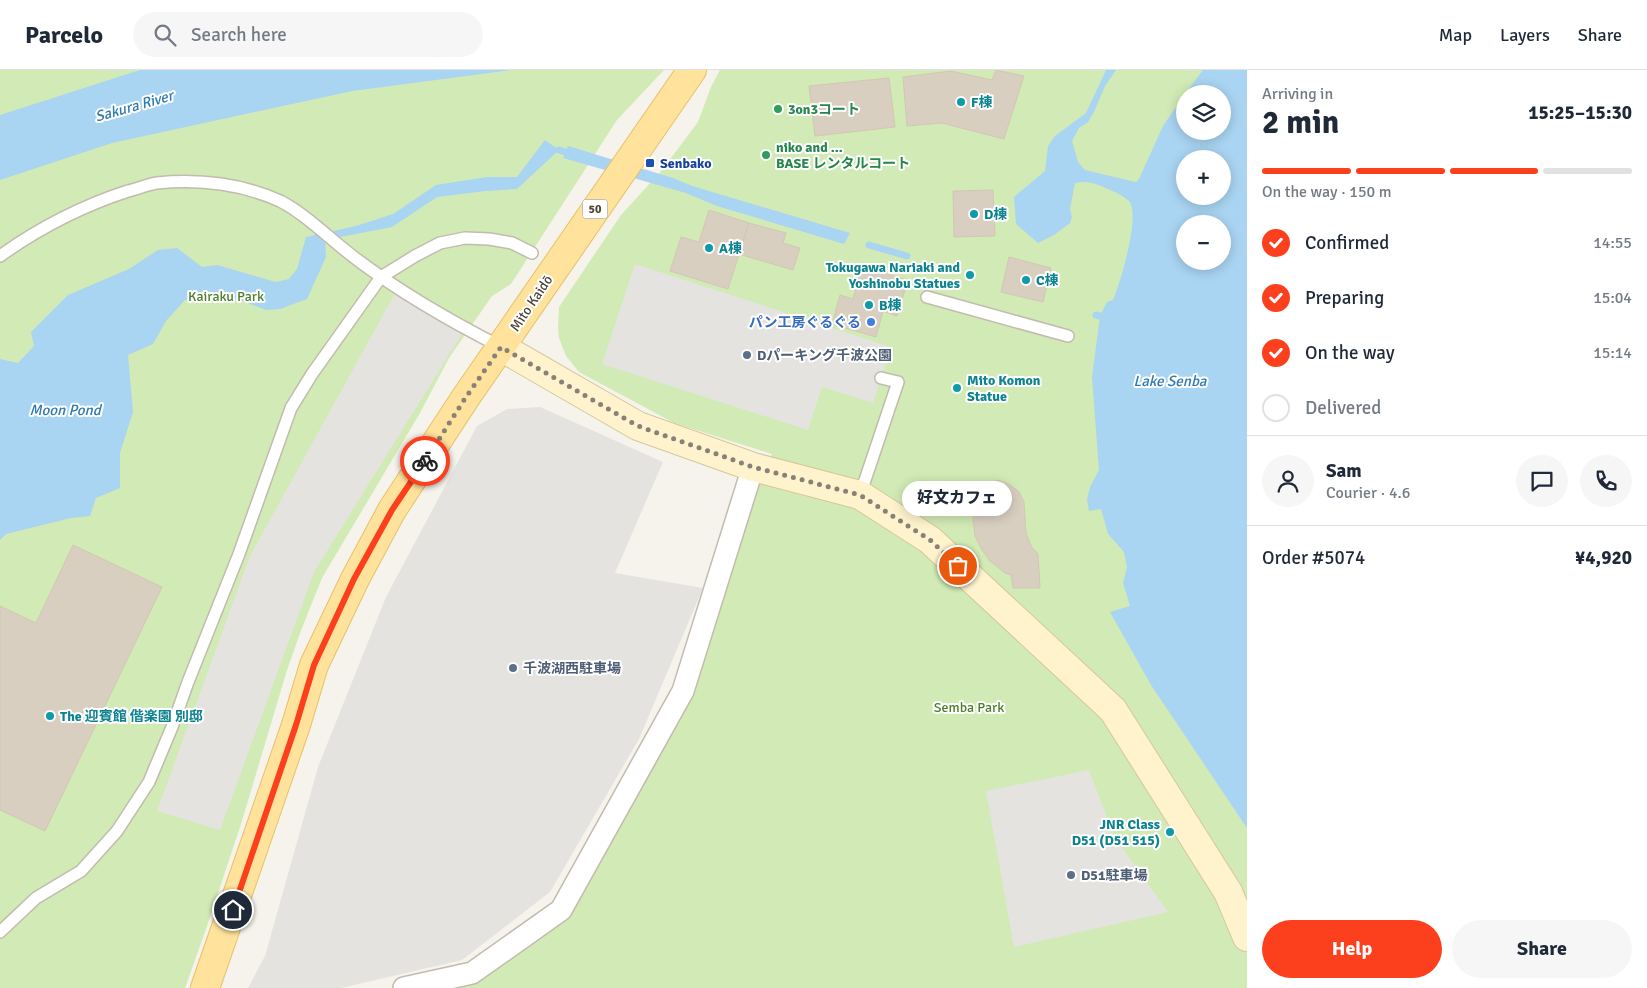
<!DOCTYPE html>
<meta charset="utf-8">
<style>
body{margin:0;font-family:Signika,"Noto Sans JP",sans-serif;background:#f6f6f7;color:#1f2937;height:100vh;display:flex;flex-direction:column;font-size:19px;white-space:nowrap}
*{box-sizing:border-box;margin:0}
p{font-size:16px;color:#747a83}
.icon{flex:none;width:28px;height:28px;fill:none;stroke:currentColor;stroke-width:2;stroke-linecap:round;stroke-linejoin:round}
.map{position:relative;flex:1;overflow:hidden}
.details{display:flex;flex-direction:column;background:#fff;width:400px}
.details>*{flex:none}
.buttons{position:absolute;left:1176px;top:15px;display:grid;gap:10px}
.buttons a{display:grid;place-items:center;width:55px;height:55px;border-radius:50%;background:#fff;box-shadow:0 2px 12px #0003;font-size:25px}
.pin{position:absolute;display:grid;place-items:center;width:42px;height:42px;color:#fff;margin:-21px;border:2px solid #fff;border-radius:50%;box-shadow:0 1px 5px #0007}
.courier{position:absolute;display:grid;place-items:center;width:50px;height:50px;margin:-25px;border:4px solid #fc3f1d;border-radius:50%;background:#fff;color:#222;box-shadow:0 1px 6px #0007}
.bubble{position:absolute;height:35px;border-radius:18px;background:#fff;box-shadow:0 2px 12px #0003;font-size:16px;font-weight:800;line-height:35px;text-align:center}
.overview em{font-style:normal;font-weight:800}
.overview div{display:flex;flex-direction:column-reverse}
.overview{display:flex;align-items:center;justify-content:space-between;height:85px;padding:0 15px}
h1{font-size:32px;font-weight:800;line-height:38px}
.bar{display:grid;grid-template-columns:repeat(4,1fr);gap:8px 5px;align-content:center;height:60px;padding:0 15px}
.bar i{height:6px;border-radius:4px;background:#e0e1e3}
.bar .on{background:#fc3f1d}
.bar p{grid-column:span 4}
.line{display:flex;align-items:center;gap:12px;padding:0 15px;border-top:1px solid #e0e1e3}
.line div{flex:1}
.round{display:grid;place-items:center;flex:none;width:52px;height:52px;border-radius:26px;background:#f6f6f7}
ol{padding:0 15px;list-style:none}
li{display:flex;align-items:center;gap:15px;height:55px}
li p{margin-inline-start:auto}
li .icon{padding:5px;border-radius:50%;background:#fc3f1d;color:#fff;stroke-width:4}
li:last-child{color:#747a83}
li i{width:28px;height:28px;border:2px solid #e0e1e3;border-radius:50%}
.button{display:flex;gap:10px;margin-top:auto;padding:10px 15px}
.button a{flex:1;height:58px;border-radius:30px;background:#fc3f1d;color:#fff;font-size:20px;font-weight:800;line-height:58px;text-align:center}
.button a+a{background:#f6f6f7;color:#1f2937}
header{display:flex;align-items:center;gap:30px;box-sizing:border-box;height:70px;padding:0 25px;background:#fff;border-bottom:1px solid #e0e1e3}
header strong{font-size:24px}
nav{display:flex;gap:28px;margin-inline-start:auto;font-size:18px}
.search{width:350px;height:45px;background:#f6f6f7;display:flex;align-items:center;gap:12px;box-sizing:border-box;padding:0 18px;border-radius:28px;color:#747a83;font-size:19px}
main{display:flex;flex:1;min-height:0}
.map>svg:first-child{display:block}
.green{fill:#d2eab5;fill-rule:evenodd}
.parking{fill:#e5e3e0}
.water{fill:#a9d4f2;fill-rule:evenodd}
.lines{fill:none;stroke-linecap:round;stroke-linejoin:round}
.stream{stroke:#a9d4f2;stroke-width:7}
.building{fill:#d8cfc1;stroke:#d3c7b4}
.lane-casing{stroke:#c2bbae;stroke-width:14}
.street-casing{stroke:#c2bbae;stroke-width:24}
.secondary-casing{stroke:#d6c79b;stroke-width:30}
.primary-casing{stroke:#e6c16a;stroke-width:30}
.lane{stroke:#fff;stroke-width:11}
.street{stroke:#fff;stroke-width:21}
.secondary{stroke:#fff3cd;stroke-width:28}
.primary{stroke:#ffe39c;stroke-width:28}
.done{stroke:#878178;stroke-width:5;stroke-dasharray:0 9}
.route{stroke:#fc3f1d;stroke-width:6}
.culture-dot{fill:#0f9aa8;stroke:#fff;stroke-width:2}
.leisure-dot{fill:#2e9e5b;stroke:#fff;stroke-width:2}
.transit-dot{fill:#1a4fb4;stroke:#fff;stroke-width:2}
.shop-dot{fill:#3f7fe0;stroke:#fff;stroke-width:2}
.service-dot{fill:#5c6f8a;stroke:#fff;stroke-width:2}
.labels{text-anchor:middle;stroke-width:4;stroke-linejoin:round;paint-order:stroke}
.shield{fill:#fff;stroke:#817c74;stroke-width:1}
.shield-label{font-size:12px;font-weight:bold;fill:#4b4439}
.culture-label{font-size:14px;font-weight:bold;fill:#0d838f;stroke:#fff;text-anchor:start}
.leisure-label{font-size:14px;font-weight:bold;fill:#27864d;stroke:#fff;text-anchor:start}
.transit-label{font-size:14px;font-weight:bold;fill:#164399;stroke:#fff;text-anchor:start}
.park-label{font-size:14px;fill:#4a7f2a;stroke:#fff}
.street-label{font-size:14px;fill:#4b4439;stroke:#fff}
.shop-label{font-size:14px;font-weight:bold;fill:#366cbe;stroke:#fff;text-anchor:end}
.service-label{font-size:14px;font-weight:bold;fill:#4e5e75;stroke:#fff;text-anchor:start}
.water-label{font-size:15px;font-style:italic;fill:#2e7ab2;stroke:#fff}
</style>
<header>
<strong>Parcelo</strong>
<div class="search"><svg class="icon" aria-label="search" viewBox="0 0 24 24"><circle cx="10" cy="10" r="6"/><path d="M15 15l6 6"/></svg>Search here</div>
<nav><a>Map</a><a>Layers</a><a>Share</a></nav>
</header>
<main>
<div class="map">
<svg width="1247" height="918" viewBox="0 0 1247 918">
<rect width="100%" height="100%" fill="#f6f3ec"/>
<g class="green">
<polygon points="0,0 664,0 617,50 511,214 492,226 449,288 420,343 322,508 302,558 287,600 242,751 205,862 185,918 0,918"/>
<path d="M720,0H1247V918H404L472,903L561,840L683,621L755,412L772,384L674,353L579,302L566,286L559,268L558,258L559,237L621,145L662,100L698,52L711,17ZM1185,24H1222V61H1185ZM1185,89H1222V126H1185ZM1185,154H1222V191H1185Z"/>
</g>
<g class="parking">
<polygon points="635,194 891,277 873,333 822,317 808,360 602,294"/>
<polygon points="398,218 465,259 314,502 220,760 157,741 250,486"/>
<polygon points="540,337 663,392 615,503 703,518 639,669 550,822 462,890 341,918 248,918 265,886 318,697 386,527 477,356 507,339"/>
<polygon points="1089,700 1115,768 1168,842 1014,877 986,721"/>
</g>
<g class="water">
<polygon points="140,0 512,0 352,21 112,73 0,110 0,45"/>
<path d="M1106,0H1116L1105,16L1094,42L1088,52L1079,58L1072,71L1078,92L1085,100L1136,112L1139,109L1163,56L1185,24V61H1222V24H1185L1203,0H1247V758L1151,615L1110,542L1130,536L1123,513L1127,497L1124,482L1108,464L1101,439L1089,441L1087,429L1090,417L1099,400L1092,307L1100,246L1107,232L1113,230C1120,214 1141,145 1129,131C1124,126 1115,122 1108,119C1097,114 1088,110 1075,113L1070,139L1072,147L1070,153L1054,165L1038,173L1016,154L1014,127L1045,101L1048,76L1055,66L1086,43ZM1185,89H1222V126H1185ZM1185,154H1222V191H1185Z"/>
<polygon points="545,70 559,80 517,119 486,121 437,127 392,157 325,170 326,187 307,229 280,239 266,240 240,230 218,229 185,230 166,251 153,274 128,285 133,342 120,383 120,418 96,428 90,446 71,448 6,464 0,470 0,289 18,293 34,276 31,262 68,225 129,199 158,180 177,178 202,197 217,195 276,212 289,209 297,199 306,167 356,156 393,144 436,115 487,107 517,107"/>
<polygon points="568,76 673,108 692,116 850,163 844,174 717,136 686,123 563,88"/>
</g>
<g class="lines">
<g class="stream">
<polyline points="559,80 565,82"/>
<polyline points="869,175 907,186"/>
<polyline points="1096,245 1100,246"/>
</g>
</g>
<g class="building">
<polygon points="996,0 1024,6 1004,69 942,53 907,56 903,7 951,1 992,10"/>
<polygon points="889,8 895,57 815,66 809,16"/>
<polygon points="993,120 995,166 954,167 953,121"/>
<polygon points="709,140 749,153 728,219 670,201 681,167 699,172"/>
<polygon points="749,153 786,163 783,173 800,178 793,200 739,184"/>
<polygon points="1009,187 1051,198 1043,232 1001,222"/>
<polygon points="862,197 908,210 897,246 883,241 876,267 832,254 840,225 853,229"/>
<polygon points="998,410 1009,414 1019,422 1024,432 1026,463 1031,476 1038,484 1040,518 1013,518 1011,505 1005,503 990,491 982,480 975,466 973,449 976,425 983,415"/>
<polygon points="73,475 162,517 45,761 0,740 0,536 36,553"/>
</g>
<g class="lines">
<g class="lane-casing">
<g id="lane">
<path d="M0,186C39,158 82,136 128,121C138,119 148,114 157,113C198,109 242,114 280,131C306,144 334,173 359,191C403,224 452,252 501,277"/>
<polyline points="927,227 1068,266"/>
<polyline points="860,425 898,312 881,308"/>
<polyline points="0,862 36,828 81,801 117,761 149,712 172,657 188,612 239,484 291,338 312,304 381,207 415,186 440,173 465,168 489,169 512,173 532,183"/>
</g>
</g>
<g class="street-casing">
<polyline id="street" points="404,918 472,903 561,840 683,621 753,397"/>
</g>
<g class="secondary-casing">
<polyline id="secondary" points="501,277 638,356 753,397 860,425 930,470 1113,640 1228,822 1247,867"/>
</g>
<g class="primary-casing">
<polyline id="primary" points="205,918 296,655 314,595 355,509 392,440 466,327 692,0"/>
</g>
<use href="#lane" class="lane"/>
<use href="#street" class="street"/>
<use href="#secondary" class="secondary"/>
<use href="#primary" class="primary"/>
</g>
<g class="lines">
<polyline class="done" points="425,391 466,327 501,277 638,356 753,397 860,425 930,470 958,496"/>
<polyline class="route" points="233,840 296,655 314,595 354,509 392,440 425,391"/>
</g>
<g class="culture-dot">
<circle cx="961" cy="32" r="5"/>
<circle cx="974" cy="144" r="5"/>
<circle cx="709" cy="178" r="5"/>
<circle cx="970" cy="205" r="5"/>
<circle cx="1026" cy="210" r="5"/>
<circle cx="869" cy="235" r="5"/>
<circle cx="957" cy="318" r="5"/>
<circle cx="50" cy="646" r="5"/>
<circle cx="1170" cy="762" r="5"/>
</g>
<g class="leisure-dot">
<circle cx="778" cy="39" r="5"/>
<circle cx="766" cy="85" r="5"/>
</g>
<rect class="transit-dot" x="645" y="88" width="10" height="10" rx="2.5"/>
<circle class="shop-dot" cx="871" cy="252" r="5"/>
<g class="service-dot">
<circle cx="747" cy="285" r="5"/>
<circle cx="513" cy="598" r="5"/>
<circle cx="1071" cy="805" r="5"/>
</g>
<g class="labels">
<rect class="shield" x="582.5" y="129.5" width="25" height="19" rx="4"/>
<g class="shield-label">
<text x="595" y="143">50</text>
</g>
<g class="culture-label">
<text x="971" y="37">F棟</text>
<text x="984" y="149">D棟</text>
<text x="719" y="183">A棟</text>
<text x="960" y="202" text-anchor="end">Tokugawa Nariaki and<tspan x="960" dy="16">Yoshinobu Statues</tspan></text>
<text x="1036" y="215">C棟</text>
<text x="879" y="240">B棟</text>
<text x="967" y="315">Mito Komon<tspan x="967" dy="16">Statue</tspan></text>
<text x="60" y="651">The 迎賓館 偕楽園 別邸</text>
<text x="1160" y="759" text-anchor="end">JNR Class<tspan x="1160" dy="16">D51 (D51 515)</tspan></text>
</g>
<g class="leisure-label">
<text x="788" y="44">3on3コート</text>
<text x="776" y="82">niko and ...<tspan x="776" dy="16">BASE レンタルコート</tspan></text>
</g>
<g class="transit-label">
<text x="660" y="98">Senbako</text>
</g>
<g class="park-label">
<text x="226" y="231">Kairaku Park</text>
<text x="969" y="642">Semba Park</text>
</g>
<g class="street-label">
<text transform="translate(531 233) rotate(-56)" y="5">Mito Kaidō</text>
</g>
<g class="shop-label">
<text x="861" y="257">パン工房ぐるぐる</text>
</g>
<g class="service-label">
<text x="757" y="290">Dパーキング千波公園</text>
<text x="523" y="603">千波湖西駐車場</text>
<text x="1081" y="810">D51駐車場</text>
</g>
<g class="water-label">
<text transform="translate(134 36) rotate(-16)" y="5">Sakura River</text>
<text x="1170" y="316">Lake Senba</text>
<text x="65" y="345">Moon Pond</text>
</g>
</g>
</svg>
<div class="buttons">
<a><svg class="icon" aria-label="layers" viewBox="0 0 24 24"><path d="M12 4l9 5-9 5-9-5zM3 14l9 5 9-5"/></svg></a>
<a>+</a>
<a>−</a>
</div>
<div class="pin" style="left:958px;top:496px;background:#ea580c"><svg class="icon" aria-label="bag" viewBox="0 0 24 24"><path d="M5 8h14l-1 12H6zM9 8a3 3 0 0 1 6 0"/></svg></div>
<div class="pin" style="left:233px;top:840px;background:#1f2937"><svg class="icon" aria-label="home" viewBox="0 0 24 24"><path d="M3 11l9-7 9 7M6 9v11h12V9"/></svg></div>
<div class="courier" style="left:425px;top:391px"><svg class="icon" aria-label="bike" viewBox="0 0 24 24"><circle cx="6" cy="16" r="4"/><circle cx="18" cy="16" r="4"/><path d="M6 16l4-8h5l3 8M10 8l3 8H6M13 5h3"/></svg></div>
<div class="bubble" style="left:902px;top:411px;width:110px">好文カフェ</div>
</div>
<section class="details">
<div class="overview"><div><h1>2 min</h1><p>Arriving in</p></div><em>15:25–15:30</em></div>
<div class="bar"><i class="on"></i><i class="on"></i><i class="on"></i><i></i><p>On the way · 150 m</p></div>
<ol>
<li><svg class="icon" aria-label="check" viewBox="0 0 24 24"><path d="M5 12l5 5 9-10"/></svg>Confirmed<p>14:55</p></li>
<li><svg class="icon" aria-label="check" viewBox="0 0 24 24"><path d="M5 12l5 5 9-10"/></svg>Preparing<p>15:04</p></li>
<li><svg class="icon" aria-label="check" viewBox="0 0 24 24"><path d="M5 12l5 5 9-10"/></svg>On the way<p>15:14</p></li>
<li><i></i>Delivered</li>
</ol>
<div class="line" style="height:90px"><a class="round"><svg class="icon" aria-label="person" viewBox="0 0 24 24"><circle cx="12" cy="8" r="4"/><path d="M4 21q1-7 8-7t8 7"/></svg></a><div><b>Sam</b><p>Courier · 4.6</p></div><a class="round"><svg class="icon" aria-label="chat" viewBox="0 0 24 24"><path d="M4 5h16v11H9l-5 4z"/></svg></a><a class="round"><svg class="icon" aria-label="phone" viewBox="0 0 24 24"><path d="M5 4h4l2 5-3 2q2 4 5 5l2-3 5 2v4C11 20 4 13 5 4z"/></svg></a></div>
<div class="line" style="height:65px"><div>Order #5074</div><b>¥4,920</b></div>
<div class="button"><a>Help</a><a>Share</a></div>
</section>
</main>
